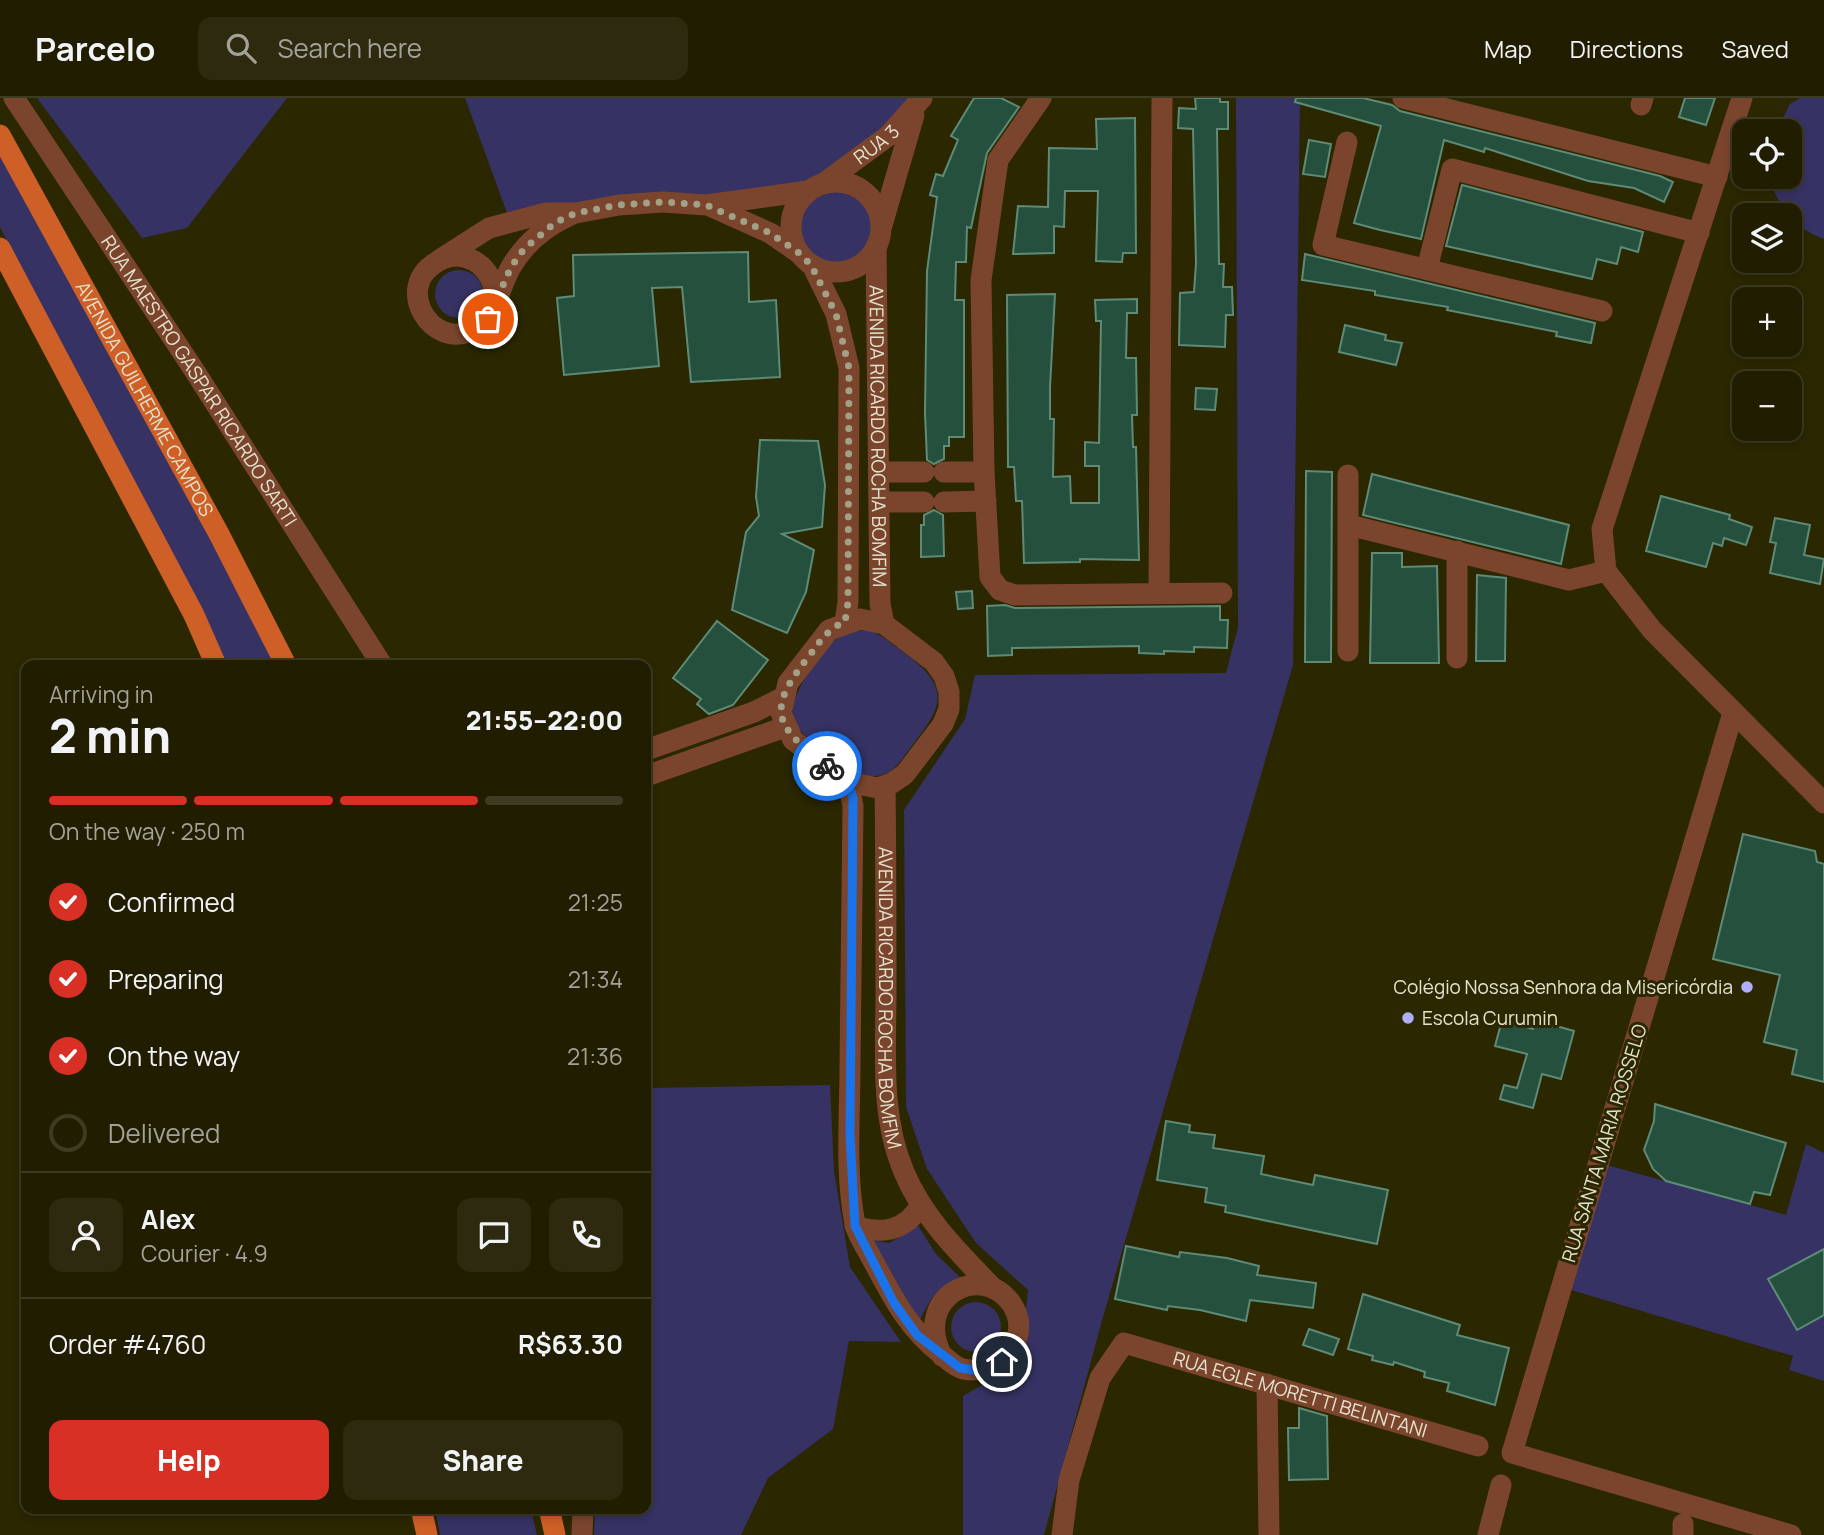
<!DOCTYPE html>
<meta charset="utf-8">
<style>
body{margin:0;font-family:Manrope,sans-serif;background:#2d2a0f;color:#f1f3f6;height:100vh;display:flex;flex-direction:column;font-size:26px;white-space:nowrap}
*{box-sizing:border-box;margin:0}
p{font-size:23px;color:#a2a299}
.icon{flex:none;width:38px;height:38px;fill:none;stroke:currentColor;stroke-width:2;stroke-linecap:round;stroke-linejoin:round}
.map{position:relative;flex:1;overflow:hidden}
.details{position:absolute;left:21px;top:562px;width:630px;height:854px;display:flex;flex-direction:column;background:#201d00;border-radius:14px;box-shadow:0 4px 10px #0003,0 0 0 2px #3d3b22}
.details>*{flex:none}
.controls{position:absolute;left:1732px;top:21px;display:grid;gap:14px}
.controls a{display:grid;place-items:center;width:70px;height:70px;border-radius:14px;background:#201d00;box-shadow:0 4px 10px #0003,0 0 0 2px #3d3b22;font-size:35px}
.pin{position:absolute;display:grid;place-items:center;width:60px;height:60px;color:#fff;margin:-30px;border:4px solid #fff;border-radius:50%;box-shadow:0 2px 7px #0007}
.courier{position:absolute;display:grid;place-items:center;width:70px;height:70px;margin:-35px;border:5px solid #1a73e8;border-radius:50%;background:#fff;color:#222;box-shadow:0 2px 9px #0007}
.headline em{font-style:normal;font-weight:800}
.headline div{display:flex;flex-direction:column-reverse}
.headline{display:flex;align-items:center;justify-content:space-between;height:119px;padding:0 28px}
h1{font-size:46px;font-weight:800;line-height:52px}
.bar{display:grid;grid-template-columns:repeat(4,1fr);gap:10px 7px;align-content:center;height:84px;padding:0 28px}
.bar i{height:9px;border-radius:5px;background:#3d3b22}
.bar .on{background:#d93025}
.bar p{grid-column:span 4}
.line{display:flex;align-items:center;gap:18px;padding:0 28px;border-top:2px solid #3d3b22}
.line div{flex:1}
.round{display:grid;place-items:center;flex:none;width:74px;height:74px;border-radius:14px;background:#2d2a0f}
ol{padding:0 28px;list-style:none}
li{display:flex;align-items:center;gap:21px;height:77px}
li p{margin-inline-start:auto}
li .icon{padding:7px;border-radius:50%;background:#d93025;color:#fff;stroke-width:4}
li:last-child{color:#a2a299}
li i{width:38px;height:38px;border:4px solid #3d3b22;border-radius:50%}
.action{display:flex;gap:14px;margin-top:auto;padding:14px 28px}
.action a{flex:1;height:80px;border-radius:14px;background:#d93025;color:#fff;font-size:28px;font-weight:800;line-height:80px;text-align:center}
.action a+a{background:#2d2a0f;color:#f1f3f6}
header{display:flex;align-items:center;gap:42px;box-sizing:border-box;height:98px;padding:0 35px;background:#201d00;border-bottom:2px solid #3d3b22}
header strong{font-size:33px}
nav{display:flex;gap:38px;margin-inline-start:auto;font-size:24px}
.search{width:490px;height:63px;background:#2d2a0f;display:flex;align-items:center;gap:18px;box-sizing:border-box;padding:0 24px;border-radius:14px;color:#a2a299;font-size:26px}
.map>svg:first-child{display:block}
.green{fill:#363263}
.building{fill:#25503e;stroke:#5e8b77;stroke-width:2}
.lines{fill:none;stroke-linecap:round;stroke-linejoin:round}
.minor{stroke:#7b452d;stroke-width:21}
.major{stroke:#cd5f27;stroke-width:21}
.done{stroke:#a3a185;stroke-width:7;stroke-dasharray:0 12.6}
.route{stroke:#1a73e8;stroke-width:9}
.poi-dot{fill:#afaefa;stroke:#2b2700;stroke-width:2.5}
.labels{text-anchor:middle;stroke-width:6;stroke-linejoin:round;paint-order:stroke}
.street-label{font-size:19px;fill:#e3e2cc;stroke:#2b2700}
.poi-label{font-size:19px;fill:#e3e2cc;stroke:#2b2700;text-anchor:end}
</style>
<header>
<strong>Parcelo</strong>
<div class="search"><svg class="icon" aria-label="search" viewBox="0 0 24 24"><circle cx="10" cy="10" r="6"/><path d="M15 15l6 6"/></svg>Search here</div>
<nav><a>Map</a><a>Directions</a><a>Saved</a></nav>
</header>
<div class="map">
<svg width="1824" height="1437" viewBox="0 0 1824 1437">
<rect width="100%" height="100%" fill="#2b2700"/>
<g class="green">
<polygon points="37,0 287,0 187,130 142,140"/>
<polygon points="465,0 922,0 824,85 510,123"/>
<polygon points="1236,0 1300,0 1293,567 1103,1219 1044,1437 963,1437 963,1298 1020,1265 1028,1192 976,1145 927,1071 906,1009 904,712 965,621 975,577 1226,575 1238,529"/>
<path d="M1800,0H1824V141C1792,130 1781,108 1767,79H1790V33H1776L1790,6Z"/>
<polygon points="0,55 280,567 223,567 0,129"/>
<circle cx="836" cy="128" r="38"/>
<circle cx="459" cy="196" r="24"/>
<path d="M867,532C882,536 894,548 907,557C952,591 942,609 911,649C902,661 893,677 876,678C858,680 847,669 834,659C819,648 798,637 793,618C789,597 821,554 836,541C844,534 857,533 867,532Z"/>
<polygon points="830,987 834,1073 850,1169 901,1244 849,1243 833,1331 768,1380 741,1437 594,1437 595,1411 646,1410 646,990"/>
<polygon points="1806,1046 1824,1055 1824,1283 1789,1272 1793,1258 1571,1192 1607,1067 1786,1117"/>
<path d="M915,1123L936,1156L965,1184C937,1190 932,1197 920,1222L897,1192L872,1142L889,1145L908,1134Z"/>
<circle cx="976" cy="1229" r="25"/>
<polygon points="435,1411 531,1411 537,1437 440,1437"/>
</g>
<g class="building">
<polygon points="974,0 1001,0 1019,9 987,55 971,130 967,129 966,164 956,164 955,202 964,202 964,339 949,339 949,348 944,348 944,361 934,366 927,362 925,315 927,173 937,99 930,97 936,76 943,78 958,42 951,38"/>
<polygon points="1195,0 1220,0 1220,4 1228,4 1228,31 1217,31 1219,166 1224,166 1223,189 1232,189 1233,217 1226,217 1225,249 1179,247 1180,195 1194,194 1196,165 1193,31 1178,30 1179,10 1196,11"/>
<polygon points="1296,0 1363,0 1392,7 1400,13 1660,78 1673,84 1664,104 1634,90 1588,83 1485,50 1484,54 1444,42 1421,141 1380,132 1354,125 1381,28 1295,4"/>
<polygon points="1685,0 1715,0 1706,27 1679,19"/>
<polygon points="1135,20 1136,155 1123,155 1122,164 1096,163 1098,93 1065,93 1064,129 1054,128 1054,155 1013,156 1018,108 1048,109 1049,50 1097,51 1096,21"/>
<polygon points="1309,42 1331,46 1325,79 1303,76"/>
<polygon points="1462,87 1643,134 1638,154 1621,149 1617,166 1597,161 1592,181 1446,148"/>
<polygon points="748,154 749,204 776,202 780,279 691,284 682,189 652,190 659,268 564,277 557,200 574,198 573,157"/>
<polygon points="1305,156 1595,225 1591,245 1556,238 1557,234 1447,212 1448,209 1375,197 1375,193 1302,182"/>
<polygon points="1055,196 1050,289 1050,321 1054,321 1053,379 1070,378 1071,405 1099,405 1099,368 1085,368 1085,344 1099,345 1101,223 1096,223 1095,202 1137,201 1137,215 1127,215 1126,260 1136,260 1137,317 1132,317 1133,349 1136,349 1139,462 1080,461 1080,464 1024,465 1022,403 1016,403 1014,369 1008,369 1007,197"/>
<polygon points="1345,227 1386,237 1385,242 1402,245 1396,267 1339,254"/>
<polygon points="1196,290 1217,291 1215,312 1195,311"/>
<polygon points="760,342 818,343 825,387 822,429 782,436 814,452 806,494 787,535 732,512 746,434 759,418 756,399"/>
<polygon points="1306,373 1332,374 1331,564 1305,564"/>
<polygon points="1372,376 1569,427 1561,466 1363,417"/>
<polygon points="1661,398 1730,417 1729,421 1752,429 1746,447 1724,440 1722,448 1713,445 1706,469 1646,453"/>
<polygon points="934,412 943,417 944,458 921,459 921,427 924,427 924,417"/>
<polygon points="1775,420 1810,427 1804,457 1824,461 1820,486 1770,475 1776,445 1770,444"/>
<polygon points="1372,455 1402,455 1402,469 1437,468 1439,565 1370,565"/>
<polygon points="1477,477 1506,480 1505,563 1476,563"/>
<polygon points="972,493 973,510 958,511 956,494"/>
<polygon points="1005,507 1015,510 1220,508 1220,522 1228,522 1227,550 1194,549 1194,554 1164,553 1164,556 1139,555 1139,548 1012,550 1012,557 988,558 987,508"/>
<polygon points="717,523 768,562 733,607 709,616 697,606 701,601 673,580"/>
<polygon points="1743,736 1815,753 1817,764 1824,766 1824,984 1792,976 1797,952 1764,944 1780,877 1713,861"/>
<polygon points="1502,922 1533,931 1535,922 1574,933 1561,981 1542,976 1533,1010 1500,1001 1504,987 1517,990 1527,956 1495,948"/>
<polygon points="1655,1006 1786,1045 1770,1097 1754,1094 1750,1106 1666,1083 1653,1071 1644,1052 1654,1023"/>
<polygon points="1166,1023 1190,1027 1189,1034 1215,1037 1213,1050 1264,1058 1261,1076 1313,1087 1315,1077 1388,1092 1377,1146 1225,1114 1226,1108 1205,1104 1207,1090 1157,1082"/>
<polygon points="1126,1148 1179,1159 1180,1154 1227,1160 1259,1168 1257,1177 1316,1185 1313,1210 1250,1202 1246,1223 1200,1212 1168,1208 1167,1212 1115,1201"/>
<polygon points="1824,1151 1824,1217 1797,1232 1768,1181"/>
<polygon points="1363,1196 1460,1227 1457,1237 1509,1250 1495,1307 1447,1293 1449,1285 1424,1279 1425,1274 1394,1264 1393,1267 1372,1262 1373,1258 1348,1251"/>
<polygon points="1309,1231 1339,1241 1333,1257 1303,1247"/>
<polygon points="1299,1310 1327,1318 1328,1381 1289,1382 1288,1330 1299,1330"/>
</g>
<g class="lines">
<g class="minor">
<path id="s1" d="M14,0L196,275L382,567"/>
<polyline points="1041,0 998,62 981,182 984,374 990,479 1000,492 1015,497 1222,495"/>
<polyline points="1403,0 1717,79"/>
<polyline points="1641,7 1643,0"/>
<polyline points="1347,44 1323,147 1602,213"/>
<circle cx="836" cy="129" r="45"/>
<path id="s2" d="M824,85L888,38L922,0"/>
<polyline points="712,109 770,135 799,155"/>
<polyline points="882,127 914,17"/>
<path id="s3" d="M876,149L880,506L884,526"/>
<polyline points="439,162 489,130 546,115 576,115 619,107 663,104 706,107 808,93"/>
<polyline points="812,167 836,216 849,270 848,504 845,524"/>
<polyline points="1427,171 1452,71 1699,135"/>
<path d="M496,203C495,167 461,144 431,168C398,194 431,248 469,234C496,224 498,191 511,169C525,145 546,128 571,117"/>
<polyline points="880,374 924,374"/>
<polyline points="944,374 984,374"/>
<polyline points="1348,377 1348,553"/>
<polyline points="880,404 924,404"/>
<polyline points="944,404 986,403"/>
<polyline points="1349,427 1569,482 1606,473"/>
<polyline points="1457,453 1457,560"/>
<polyline points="1606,473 1602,431 1742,0"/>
<polyline points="1606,473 1652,532 1824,705"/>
<polyline points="1159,494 1162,0"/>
<polygon points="860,521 884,526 934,564 944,578 949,594 949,611 943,626 905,676 892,685 878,690 848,684 793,642 781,615 788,585 829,532"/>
<polyline points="1733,615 1512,1355 1791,1437"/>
<polyline points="646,652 754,614 782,600"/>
<polyline points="646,678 785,629"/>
<path d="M848,684L853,708C852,794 851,881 850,967C850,1019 845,1074 855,1126C857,1137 866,1149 871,1159C891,1196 907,1230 941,1256C947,1261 955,1269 963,1271C999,1279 1035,1239 1011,1205C981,1163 912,1199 942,1258"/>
<path id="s4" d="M885,688C886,757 886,826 886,895C886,955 880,1018 904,1074C923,1120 960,1156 994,1191"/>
<path d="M855,1128C883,1137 905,1133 921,1107"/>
<polyline points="1267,1286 1269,1437"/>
<polyline points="1683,1426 1683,1437"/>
<polyline points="582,1437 583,1410"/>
<path id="s5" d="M1062,1437L1069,1382L1100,1280L1124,1245L1478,1348"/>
<polyline points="1488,1437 1501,1387"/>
</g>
<g class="major">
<path id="s6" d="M0,37L219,436L286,567"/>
<polyline points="0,150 194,517 216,567"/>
<polyline points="421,1410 427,1437"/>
<polyline points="549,1410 555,1437"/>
</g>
</g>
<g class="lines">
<path class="done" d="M488,221L511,169L524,151L556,124L576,115L619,107L663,104L706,107L770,135L799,155L811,167L836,216L849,270L848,504L845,524C826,531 818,547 806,562C764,615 778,630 827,668"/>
<polyline class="route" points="827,668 848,684 853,700 850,1037 855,1128 894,1205 917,1237 960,1270 982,1273 1002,1264"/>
</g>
<g class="poi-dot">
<circle cx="1747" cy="889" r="7"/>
<circle cx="1408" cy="920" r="7"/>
</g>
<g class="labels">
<g class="street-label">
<text dy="7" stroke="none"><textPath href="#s2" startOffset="65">RUA 3</textPath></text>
<text dy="7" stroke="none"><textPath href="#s1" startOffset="338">RUA MAESTRO GASPAR RICARDO SARTI</textPath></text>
<text dy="7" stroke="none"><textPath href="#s6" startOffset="301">AVENIDA GUILHERME CAMPOS</textPath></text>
<text dy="7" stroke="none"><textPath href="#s3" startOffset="189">AVENIDA RICARDO ROCHA BOMFIM</textPath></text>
<text dy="7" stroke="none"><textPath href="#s4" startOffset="212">AVENIDA RICARDO ROCHA BOMFIM</textPath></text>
<text transform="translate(1604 1045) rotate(-73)" y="7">RUA SANTA MARIA ROSSELO</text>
<text dy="7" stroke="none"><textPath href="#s5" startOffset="388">RUA EGLE MORETTI BELINTANI</textPath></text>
</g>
<g class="poi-label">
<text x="1733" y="896">Colégio Nossa Senhora da Misericórdia</text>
<text x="1422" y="927" text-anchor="start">Escola Curumin</text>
</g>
</g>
</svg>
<div class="controls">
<a><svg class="icon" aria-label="locate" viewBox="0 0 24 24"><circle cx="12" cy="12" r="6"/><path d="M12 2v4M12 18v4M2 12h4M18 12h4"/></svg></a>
<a><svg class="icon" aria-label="layers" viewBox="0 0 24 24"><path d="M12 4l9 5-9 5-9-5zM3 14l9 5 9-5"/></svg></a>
<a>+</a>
<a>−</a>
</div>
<div class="pin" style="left:488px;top:221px;background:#ea580c"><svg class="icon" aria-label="bag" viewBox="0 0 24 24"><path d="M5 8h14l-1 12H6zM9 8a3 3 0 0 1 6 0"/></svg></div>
<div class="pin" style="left:1002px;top:1264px;background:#1f2937"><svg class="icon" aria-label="home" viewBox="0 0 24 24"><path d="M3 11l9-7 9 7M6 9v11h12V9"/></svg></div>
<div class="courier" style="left:827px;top:668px"><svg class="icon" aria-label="bike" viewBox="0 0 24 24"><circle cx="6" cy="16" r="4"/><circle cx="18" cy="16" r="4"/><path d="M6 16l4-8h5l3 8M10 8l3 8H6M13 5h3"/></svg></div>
<section class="details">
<div class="headline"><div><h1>2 min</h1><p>Arriving in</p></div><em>21:55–22:00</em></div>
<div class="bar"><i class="on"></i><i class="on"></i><i class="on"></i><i></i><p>On the way · 250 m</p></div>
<ol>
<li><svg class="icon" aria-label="check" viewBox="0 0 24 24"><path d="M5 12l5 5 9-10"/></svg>Confirmed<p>21:25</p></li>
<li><svg class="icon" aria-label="check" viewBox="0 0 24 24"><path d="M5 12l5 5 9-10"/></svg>Preparing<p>21:34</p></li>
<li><svg class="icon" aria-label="check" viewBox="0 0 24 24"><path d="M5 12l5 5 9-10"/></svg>On the way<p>21:36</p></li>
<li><i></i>Delivered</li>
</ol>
<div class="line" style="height:126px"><a class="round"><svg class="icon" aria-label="person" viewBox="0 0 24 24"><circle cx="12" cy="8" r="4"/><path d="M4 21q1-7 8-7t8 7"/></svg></a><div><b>Alex</b><p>Courier · 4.9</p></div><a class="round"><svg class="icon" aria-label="chat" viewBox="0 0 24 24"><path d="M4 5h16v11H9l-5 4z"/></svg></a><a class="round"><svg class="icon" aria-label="phone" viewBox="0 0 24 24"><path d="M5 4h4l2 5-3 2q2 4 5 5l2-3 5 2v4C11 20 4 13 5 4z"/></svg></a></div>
<div class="line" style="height:91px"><div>Order #4760</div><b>R$63.30</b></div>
<div class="action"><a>Help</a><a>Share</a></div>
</section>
</div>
